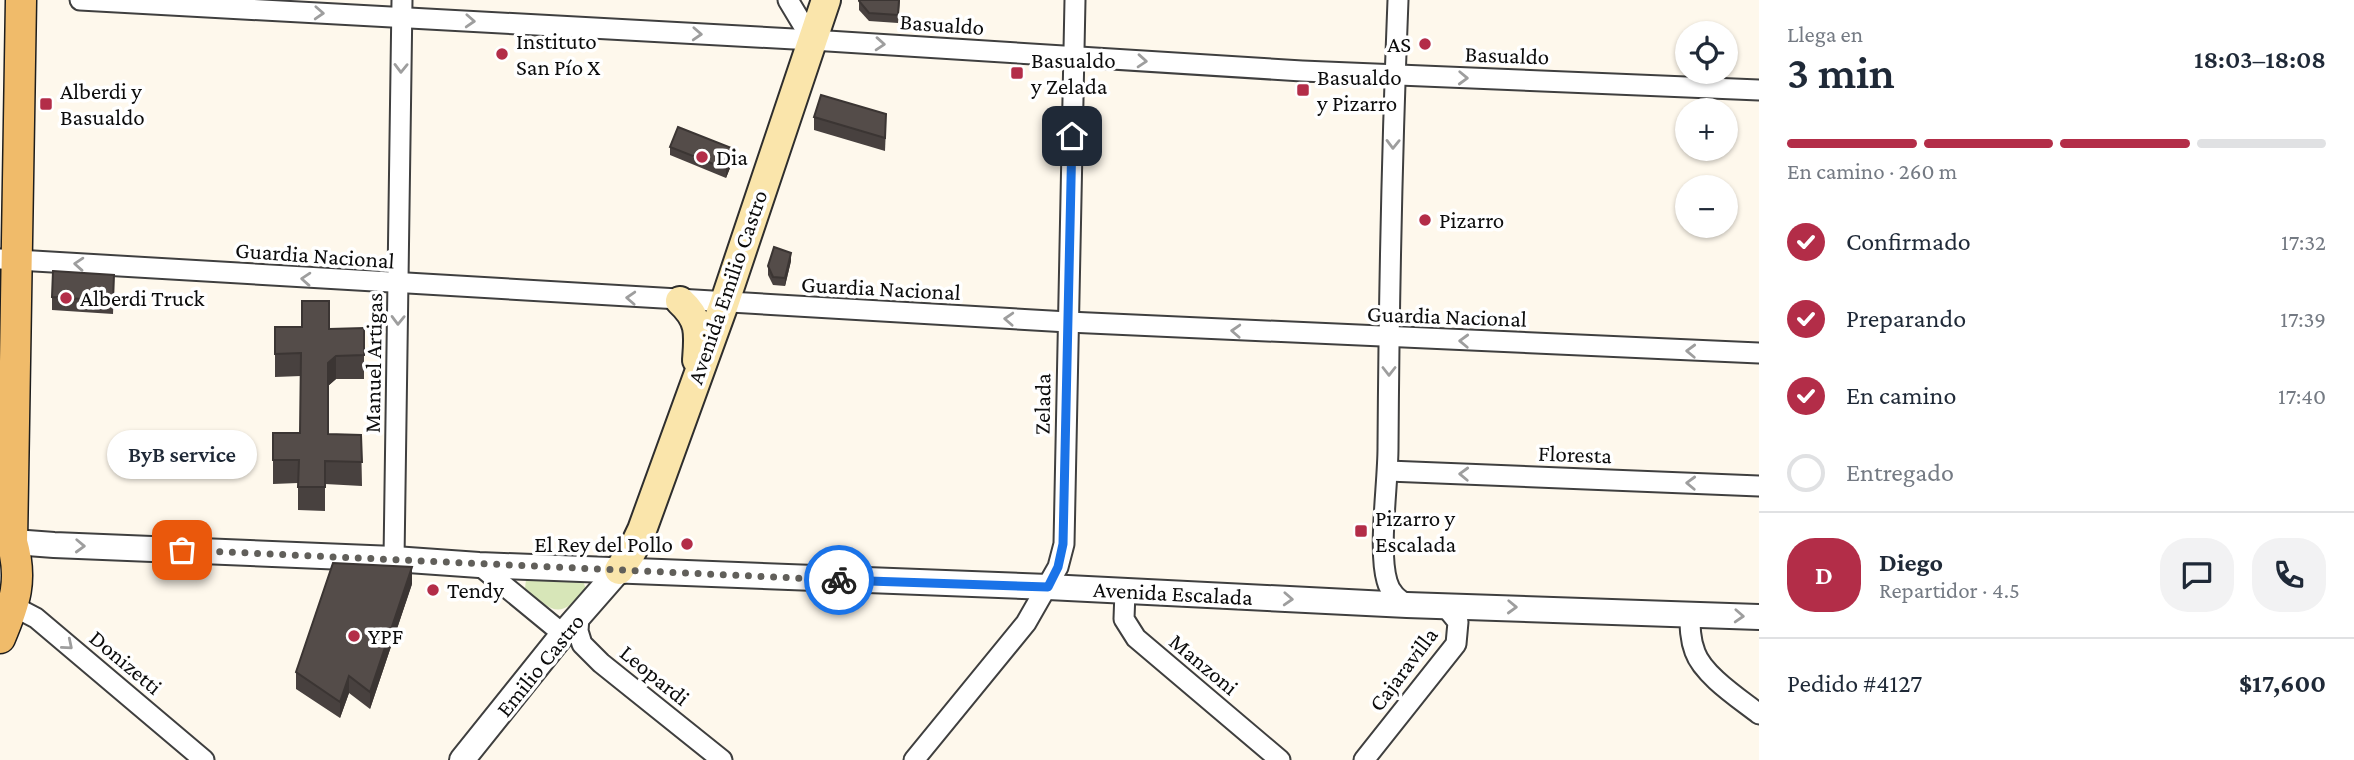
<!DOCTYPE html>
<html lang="es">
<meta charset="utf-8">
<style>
body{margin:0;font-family:"Crimson Pro",serif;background:#f2f2f3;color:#1f2937;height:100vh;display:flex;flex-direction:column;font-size:26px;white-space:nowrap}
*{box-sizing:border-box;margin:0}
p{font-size:23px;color:#747a83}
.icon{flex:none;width:38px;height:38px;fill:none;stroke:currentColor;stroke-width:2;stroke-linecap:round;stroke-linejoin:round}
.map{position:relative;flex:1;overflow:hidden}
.drawer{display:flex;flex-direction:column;background:#fff;width:595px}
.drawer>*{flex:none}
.buttons{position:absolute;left:1675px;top:21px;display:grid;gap:14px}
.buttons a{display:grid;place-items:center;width:63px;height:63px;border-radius:50%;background:#fff;box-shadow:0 2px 5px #0004;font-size:35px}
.pin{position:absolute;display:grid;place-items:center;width:60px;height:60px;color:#fff;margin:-30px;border-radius:14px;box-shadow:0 4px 10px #0006}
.courier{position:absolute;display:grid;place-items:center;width:70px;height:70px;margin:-35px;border:5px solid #1a73e8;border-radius:50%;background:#fff;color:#222;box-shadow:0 2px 9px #0007}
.bubble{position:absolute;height:49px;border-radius:24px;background:#fff;box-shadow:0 2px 5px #0004;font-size:23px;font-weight:600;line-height:49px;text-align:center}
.overview em{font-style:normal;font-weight:600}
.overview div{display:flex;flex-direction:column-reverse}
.overview{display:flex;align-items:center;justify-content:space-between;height:119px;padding:0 28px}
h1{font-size:46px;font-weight:600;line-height:52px}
.bar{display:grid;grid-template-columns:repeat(4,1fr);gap:10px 7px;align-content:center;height:84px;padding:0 28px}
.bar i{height:9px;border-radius:5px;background:#e0e1e3}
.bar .on{background:#b32d48}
.bar p{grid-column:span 4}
.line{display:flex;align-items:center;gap:18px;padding:0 28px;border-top:2px solid #e0e1e3}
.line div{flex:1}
.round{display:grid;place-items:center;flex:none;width:74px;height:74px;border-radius:28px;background:#f2f2f3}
ol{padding:0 28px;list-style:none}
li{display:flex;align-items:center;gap:21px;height:77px}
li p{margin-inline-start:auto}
li .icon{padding:7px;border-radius:50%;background:#b32d48;color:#fff;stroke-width:4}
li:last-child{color:#747a83}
li i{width:38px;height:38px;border:4px solid #e0e1e3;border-radius:50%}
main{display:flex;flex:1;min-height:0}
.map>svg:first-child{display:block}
.green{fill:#d7e6b8}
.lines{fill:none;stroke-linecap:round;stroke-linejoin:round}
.minor-casing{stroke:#3f3f3f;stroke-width:23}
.tertiary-casing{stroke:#3f3f3f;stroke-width:28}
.secondary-casing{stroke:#2e2e2e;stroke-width:32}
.primary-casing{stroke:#1d1d1d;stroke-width:33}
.minor{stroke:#fff;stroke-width:19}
.tertiary{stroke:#fff;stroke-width:24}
.secondary{stroke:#fae5ab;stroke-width:28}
.primary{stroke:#f0bb6a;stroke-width:30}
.wall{fill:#48413f}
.shaded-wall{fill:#3b3533}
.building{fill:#544c49;stroke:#3b3533;stroke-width:2}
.oneway{stroke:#9e9e9e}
.done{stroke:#615f5a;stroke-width:7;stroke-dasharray:0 12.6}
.route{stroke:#1a73e8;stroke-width:9}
.poi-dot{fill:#b32d48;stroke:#fff;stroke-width:2.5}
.labels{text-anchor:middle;stroke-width:7;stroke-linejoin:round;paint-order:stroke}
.street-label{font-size:23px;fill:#0c0c0c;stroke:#fff}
.poi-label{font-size:23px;fill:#0c0c0c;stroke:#fff;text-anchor:start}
</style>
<main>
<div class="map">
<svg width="1759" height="760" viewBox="0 0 1759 760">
<rect width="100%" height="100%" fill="#fef8ec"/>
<path class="green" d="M529,578L583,581L586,589C561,619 553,614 525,588L526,580Z"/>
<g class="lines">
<g class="minor-casing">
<g id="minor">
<polyline points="80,0 812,40 1302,71 1759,90"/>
<polyline points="788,0 812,40"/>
<path d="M1398,0C1392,149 1389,299 1388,448C1388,484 1378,550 1387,581C1390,593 1398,599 1407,605"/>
<polyline points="0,259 1068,322 1759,353"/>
<polyline points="1388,471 1759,486"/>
<polyline points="394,559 402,0"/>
<polyline points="479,565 563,634"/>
<polyline points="1125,591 1124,619 1136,638 1280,760"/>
<polyline points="13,606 36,618 204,760"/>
<path d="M1690,613C1690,627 1690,639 1695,652C1703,675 1740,699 1759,714"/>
<polyline points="579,616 578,631 582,644 601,663 722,760"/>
<polyline points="914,760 1026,623 1058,567 1064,544 1075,0"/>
<polyline points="1364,760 1456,644 1458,622 1444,605"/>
</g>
</g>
<g class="tertiary-casing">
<g id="tertiary">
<polyline points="0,541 54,545 394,559 479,565 1048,587 1407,605 1759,617"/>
<polyline points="462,760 563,634 619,570"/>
</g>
</g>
<g class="secondary-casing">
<g id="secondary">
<path d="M680,301C701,320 699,334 697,360"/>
<polyline points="619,570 632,551 642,530 724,304 826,0"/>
</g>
</g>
<g class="primary-casing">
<path id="primary" d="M0,638C15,603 23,580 12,542L21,0"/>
</g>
<use href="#minor" class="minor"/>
<use href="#tertiary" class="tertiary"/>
<use href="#secondary" class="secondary"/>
<use href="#primary" class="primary"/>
</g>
<g class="wall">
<polygon points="859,0 900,0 898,23 869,21 859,10"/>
<polygon points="814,117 886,127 885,151 814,130"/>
<polygon points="670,147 734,158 726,178 670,155"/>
<polygon points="791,261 785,286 773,285 768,275 768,266"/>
<polygon points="114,288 113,314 52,310 52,297"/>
<polygon points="275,327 329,329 364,328 364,379 336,379 328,386 328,434 361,435 362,486 325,484 325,511 298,510 298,483 273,484 273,433 300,433 301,376 275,377"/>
<polygon points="412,584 370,709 349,693 340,718 296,689 296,672"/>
</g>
<g class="shaded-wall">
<polygon points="734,149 734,158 726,178 726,169"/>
<polygon points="791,253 791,261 785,286 785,278"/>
<polygon points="336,356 336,379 328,386 328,363"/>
<polygon points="412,567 412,584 370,709 370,692"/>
<polygon points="349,676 349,693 340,718 340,702"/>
</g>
<g class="building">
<polygon points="859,0 899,0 898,15 869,13 859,1"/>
<polygon points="821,95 886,114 885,138 814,117"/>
<polygon points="678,127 734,149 726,169 670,147"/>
<polygon points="774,247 791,253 785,278 773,277 768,266"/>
<polygon points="53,271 114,275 113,301 52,297"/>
<polygon points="302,301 329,301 329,329 364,328 364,355 336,356 328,363 328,434 361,435 362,462 325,461 325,487 298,487 299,460 273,460 273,433 300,433 301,353 275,354 275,327 302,327"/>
<polygon points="333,563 412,567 370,692 349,676 340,702 296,672"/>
</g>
<defs><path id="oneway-chevron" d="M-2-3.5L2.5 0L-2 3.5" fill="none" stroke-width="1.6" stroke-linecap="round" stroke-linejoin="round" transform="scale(1.75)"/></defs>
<g class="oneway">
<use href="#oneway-chevron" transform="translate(319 13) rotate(3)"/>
<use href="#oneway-chevron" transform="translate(470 21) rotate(3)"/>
<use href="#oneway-chevron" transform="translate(697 34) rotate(3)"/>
<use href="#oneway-chevron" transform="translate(880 44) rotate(4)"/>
<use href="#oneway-chevron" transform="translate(1142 61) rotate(4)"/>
<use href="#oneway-chevron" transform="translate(401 68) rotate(91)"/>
<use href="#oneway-chevron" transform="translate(1463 78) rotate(2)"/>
<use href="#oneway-chevron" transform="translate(1393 144) rotate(91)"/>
<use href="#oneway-chevron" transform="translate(79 264) rotate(-176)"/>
<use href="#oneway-chevron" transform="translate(306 279) rotate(-176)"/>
<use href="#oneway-chevron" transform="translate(631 298) rotate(-177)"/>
<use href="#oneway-chevron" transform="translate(1009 319) rotate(-177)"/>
<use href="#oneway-chevron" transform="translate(398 320) rotate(91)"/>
<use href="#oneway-chevron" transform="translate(1236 331) rotate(-177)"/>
<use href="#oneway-chevron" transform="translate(1464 341) rotate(-178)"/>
<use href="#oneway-chevron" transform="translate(1691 351) rotate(-178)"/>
<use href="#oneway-chevron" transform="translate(1389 371) rotate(90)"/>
<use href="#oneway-chevron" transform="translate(1464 474) rotate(-178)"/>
<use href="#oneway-chevron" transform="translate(1691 483) rotate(-178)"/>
<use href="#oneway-chevron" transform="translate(80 546) rotate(2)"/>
<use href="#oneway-chevron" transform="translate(1288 599) rotate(3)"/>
<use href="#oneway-chevron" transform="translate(1512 607) rotate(2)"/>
<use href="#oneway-chevron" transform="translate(1739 616) rotate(3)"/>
<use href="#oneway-chevron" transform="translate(68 645) rotate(40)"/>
</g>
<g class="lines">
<polyline class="done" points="182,550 839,580"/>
<polyline class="route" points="839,580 1048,587 1058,567 1063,544 1072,136"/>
</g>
<g class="poi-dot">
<circle cx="1425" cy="44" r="7"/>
<circle cx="502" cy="54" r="7"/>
<rect x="1010" y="66" width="14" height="14" rx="3.5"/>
<rect x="1296" y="83" width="14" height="14" rx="3.5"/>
<rect x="39" y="97" width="14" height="14" rx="3.5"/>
<circle cx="702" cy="157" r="7"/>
<circle cx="1425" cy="220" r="7"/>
<circle cx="66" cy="298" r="7"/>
<rect x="1354" y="524" width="14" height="14" rx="3.5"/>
<circle cx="687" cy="544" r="7"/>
<circle cx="433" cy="590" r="7"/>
<circle cx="354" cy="636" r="7"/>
</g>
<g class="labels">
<g class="street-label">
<text transform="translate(942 24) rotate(4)" y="8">Basualdo</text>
<text transform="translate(1507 55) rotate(2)" y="8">Basualdo</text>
<text transform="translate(315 255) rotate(4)" y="8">Guardia Nacional</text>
<text transform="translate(727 287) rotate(-71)" y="8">Avenida Emilio Castro</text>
<text transform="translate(881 288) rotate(3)" y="8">Guardia Nacional</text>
<text transform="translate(1447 316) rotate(2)" y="8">Guardia Nacional</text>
<text transform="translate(373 363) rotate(-89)" y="8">Manuel Artigas</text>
<text transform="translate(1042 404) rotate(-89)" y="8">Zelada</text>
<text transform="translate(1575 454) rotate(2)" y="8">Floresta</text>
<text transform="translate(1173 593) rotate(3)" y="8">Avenida Escalada</text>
<text transform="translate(126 662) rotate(40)" y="8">Donizetti</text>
<text transform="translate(1204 664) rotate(40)" y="8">Manzoni</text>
<text transform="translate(540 665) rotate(-51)" y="8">Emilio Castro</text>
<text transform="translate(1403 669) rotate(-53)" y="8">Cajaravilla</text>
<text transform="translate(655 675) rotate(39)" y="8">Leopardi</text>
</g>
<g class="poi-label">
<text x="516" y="49">Instituto<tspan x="516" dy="26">San Pío X</tspan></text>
<text x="1411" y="52" text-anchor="end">AS</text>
<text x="1031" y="68">Basualdo<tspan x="1031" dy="26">y Zelada</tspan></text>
<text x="1317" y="85">Basualdo<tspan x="1317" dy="26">y Pizarro</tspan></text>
<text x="60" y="99">Alberdi y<tspan x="60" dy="26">Basualdo</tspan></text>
<text x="716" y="165">Dia</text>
<text x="1439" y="228">Pizarro</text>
<text x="80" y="306">Alberdi Truck</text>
<text x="1375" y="526">Pizarro y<tspan x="1375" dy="26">Escalada</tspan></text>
<text x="673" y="552" text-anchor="end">El Rey del Pollo</text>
<text x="447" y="598">Tendy</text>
<text x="368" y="644">YPF</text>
</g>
</g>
</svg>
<div class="buttons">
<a><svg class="icon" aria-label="locate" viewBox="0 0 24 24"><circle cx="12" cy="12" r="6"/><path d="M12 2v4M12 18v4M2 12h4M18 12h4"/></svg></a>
<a>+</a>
<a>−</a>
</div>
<div class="pin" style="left:182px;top:550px;background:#ea580c"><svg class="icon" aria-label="bag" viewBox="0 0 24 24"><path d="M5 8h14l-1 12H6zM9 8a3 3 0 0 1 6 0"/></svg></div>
<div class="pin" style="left:1072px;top:136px;background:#1f2937"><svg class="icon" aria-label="home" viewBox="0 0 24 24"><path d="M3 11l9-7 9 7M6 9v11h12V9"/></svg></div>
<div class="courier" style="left:839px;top:580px"><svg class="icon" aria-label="bike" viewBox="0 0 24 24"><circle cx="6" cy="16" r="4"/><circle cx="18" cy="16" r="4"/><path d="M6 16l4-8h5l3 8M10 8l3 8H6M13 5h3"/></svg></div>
<div class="bubble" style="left:107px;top:430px;width:150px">ByB service</div>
</div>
<section class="drawer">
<div class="overview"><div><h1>3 min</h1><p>Llega en</p></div><em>18:03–18:08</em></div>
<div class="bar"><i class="on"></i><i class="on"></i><i class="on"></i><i></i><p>En camino · 260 m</p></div>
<ol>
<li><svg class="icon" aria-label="check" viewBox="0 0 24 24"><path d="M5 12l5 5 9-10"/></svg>Confirmado<p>17:32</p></li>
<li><svg class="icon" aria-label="check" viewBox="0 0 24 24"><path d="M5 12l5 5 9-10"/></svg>Preparando<p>17:39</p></li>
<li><svg class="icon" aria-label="check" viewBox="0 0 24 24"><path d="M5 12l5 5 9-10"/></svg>En camino<p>17:40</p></li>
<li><i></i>Entregado</li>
</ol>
<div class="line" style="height:126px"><b class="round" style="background:#b32d48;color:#fff">D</b><div><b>Diego</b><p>Repartidor · 4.5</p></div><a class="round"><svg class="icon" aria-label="chat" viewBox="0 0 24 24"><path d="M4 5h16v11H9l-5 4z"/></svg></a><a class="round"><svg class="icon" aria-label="phone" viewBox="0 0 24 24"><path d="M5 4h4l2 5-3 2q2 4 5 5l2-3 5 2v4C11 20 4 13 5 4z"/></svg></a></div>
<div class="line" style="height:91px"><div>Pedido #4127</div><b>$17,600</b></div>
</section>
</main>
